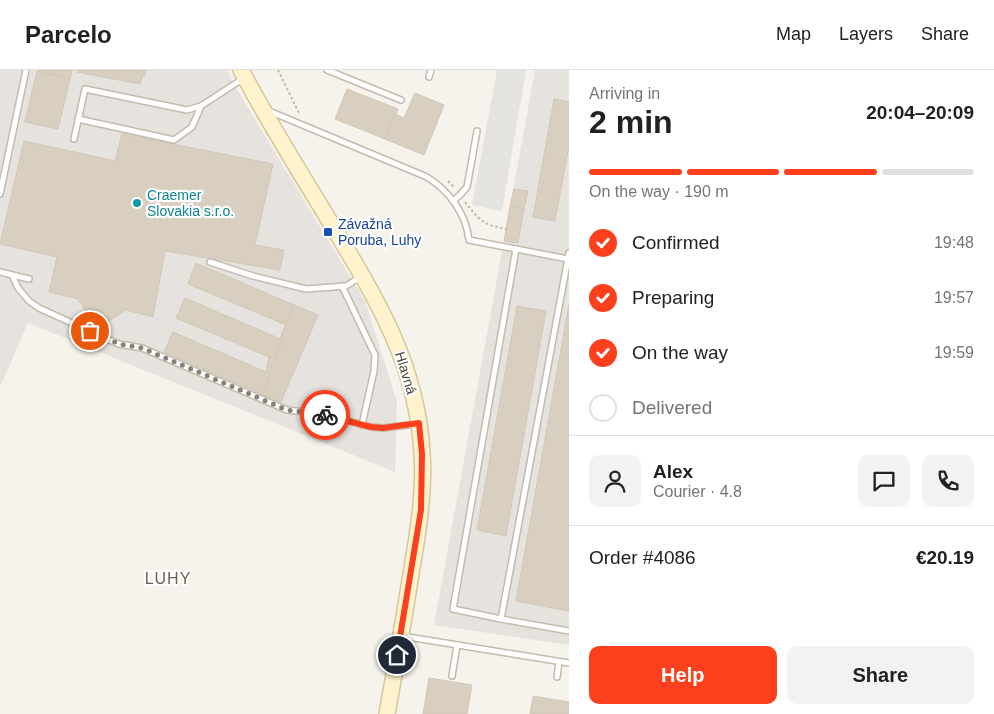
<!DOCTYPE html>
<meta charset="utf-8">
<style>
body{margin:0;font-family:Arial,sans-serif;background:#f2f2f2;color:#202124;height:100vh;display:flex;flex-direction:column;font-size:19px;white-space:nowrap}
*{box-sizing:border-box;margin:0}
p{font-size:16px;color:#757577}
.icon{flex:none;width:28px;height:28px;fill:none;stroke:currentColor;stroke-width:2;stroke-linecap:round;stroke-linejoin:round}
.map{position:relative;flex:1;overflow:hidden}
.panel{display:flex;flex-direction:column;background:#fff;width:425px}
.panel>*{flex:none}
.pin{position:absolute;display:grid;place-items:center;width:42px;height:42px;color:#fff;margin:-21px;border:2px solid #fff;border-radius:50%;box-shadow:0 1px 5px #0007}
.courier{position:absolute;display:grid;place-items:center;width:50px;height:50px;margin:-25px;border:4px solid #fc3f1d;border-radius:50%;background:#fff;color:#222;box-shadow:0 1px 6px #0007}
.head em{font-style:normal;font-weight:800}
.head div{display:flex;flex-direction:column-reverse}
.head{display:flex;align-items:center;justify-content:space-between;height:85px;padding:0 20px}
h1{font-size:32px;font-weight:800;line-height:38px}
.bar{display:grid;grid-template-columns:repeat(4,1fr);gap:8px 5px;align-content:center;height:60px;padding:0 20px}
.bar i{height:6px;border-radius:4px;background:#e0e0e0}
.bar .current{background:#fc3f1d}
.bar p{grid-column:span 4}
.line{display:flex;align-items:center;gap:12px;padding:0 20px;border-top:1px solid #e0e0e0}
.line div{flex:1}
.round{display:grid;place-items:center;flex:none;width:52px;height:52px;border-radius:10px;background:#f2f2f2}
ol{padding:0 20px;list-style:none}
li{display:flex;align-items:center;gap:15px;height:55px}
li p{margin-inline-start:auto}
li .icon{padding:5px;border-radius:50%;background:#fc3f1d;color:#fff;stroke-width:4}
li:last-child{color:#757577}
li i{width:28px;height:28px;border:2px solid #e0e0e0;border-radius:50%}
.primary-button{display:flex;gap:10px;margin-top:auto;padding:10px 20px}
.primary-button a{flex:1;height:58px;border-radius:10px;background:#fc3f1d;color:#fff;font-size:20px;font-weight:800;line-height:58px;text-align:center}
.primary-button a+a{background:#f2f2f2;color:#202124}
header{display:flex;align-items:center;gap:30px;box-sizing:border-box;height:70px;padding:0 25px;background:#fff;border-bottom:1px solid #e0e0e0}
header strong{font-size:24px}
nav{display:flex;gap:28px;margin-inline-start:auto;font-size:18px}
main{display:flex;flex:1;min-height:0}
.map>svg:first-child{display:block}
.industrial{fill:#e6e2dd}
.parking{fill:#e5e3e0}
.building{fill:#d8cfc1;stroke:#d3c7b4}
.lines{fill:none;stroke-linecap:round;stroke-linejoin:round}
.lane-casing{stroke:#c2bbae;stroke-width:8}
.secondary-casing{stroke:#d6c79b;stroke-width:18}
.path{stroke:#c4b79f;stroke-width:2;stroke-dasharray:2.5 2.5;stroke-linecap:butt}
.lane{stroke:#fff;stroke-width:5}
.secondary{stroke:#fff3cd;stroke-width:15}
.done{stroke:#878178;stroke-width:5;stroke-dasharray:0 9}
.route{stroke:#fc3f1d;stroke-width:6}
.culture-dot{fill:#0f9aa8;stroke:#fff;stroke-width:2}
.transit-dot{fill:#1a4fb4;stroke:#fff;stroke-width:2}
.labels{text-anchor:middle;stroke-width:4.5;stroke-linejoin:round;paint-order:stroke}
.culture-label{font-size:14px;fill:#0d838f;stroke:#fff;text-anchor:start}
.transit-label{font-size:14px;fill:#164399;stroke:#fff;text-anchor:start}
.street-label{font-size:14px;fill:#4b4439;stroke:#fff}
.quarter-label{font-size:16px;letter-spacing:1px;fill:#6e6250;stroke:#fff}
</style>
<header>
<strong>Parcelo</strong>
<nav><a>Map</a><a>Layers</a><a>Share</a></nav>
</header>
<main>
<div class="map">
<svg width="569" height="644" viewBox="0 0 569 644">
<rect width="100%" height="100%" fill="#f6f3ec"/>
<g class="industrial">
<polygon points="0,0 227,0 235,16 365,231 397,332 395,402 28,253 0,317"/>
<polygon points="535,0 569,0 569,575 434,555"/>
</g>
<polygon class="parking" points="497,0 526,0 502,141 472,135"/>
<g class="building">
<polygon points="38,0 72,0 70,9"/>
<polygon points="78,0 146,0 145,6 142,6 140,14 77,2"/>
<polygon points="37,1 70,9 58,59 25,52"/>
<polygon points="347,19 398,39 385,69 335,49"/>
<polygon points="415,23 444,35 424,85 385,69 395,44 404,48"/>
<polygon points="554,29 569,32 569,76 555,151 533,147"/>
<polygon points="122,64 273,94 255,175 284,180 280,200 165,181 153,247 126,240 109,251 89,246 78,229 49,222 57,187 0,174 24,71 115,91"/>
<polygon points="514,119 528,121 524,139 510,136"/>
<polygon points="510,136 524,139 518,173 504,171"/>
<polygon points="196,193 294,235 286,255 188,214"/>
<polygon points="185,228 283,270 274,289 176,248"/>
<polygon points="294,235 318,245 281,332 262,324 271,304 266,302 269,287 274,289 283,270 280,268"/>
<polygon points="569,235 569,541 516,531"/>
<polygon points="517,236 546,241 506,466 477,460"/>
<polygon points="173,262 271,304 262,324 164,282"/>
<polygon points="429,608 472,615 467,644 423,644"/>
<polygon points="533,626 569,632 569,644 530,644"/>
</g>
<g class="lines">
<g class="lane-casing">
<g id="lane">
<polyline points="327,0 401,30"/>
<polyline points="429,7 431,0"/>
<path d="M269,41L427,107C449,121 466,143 469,170L568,189"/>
<polyline points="78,49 174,70 192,57 201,36"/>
<polyline points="74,69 85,19 187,40 201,36 244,8"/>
<polyline points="0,124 26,0"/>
<polyline points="453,131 460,125 467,117 477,61"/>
<polyline points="569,183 501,549 569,561"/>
<polyline points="210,192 253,206 306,219 346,216 360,207"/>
<polyline points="0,202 29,209"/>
<polyline points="12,205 18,218 29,231 39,238 107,269 119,274 142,278 287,340 322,344 371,357 383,358 417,354"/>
<polyline points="342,216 375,285 374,301 362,355"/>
<polyline points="501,549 453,539 516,179"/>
<polyline points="402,566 569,593"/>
<polyline points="452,606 457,575"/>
<polyline points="557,607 559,592"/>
</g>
</g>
<g class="secondary-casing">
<path id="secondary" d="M241,0C270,55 303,107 335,160C378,231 417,296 422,382C425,425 417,468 410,510C403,555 395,599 387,644"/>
</g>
<g class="path">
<polyline points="278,0 299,43"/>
<polyline points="448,111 455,118"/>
<path d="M465,132C480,151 483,155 507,159"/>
</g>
<use href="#lane" class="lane"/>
<use href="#secondary" class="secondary"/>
</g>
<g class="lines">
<polyline class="done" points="90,261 119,274 142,278 287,340 325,345"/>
<polyline class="route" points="325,345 371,357 383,358 419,353 422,384 421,440 397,585"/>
</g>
<circle class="culture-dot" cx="137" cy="133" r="5"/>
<rect class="transit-dot" x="323" y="157" width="10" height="10" rx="2.5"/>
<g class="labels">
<g class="culture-label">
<text x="147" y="130">Craemer<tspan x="147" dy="16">Slovakia s.r.o.</tspan></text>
</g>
<g class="transit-label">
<text x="338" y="159">Závažná<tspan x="338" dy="16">Poruba, Luhy</tspan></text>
</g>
<g class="street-label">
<text transform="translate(406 303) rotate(73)" y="5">Hlavná</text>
</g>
<g class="quarter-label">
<text x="168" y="514">LUHY</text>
</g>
</g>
</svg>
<div class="pin" style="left:90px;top:261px;background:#ea580c"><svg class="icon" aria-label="bag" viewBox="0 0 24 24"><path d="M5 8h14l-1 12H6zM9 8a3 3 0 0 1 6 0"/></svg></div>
<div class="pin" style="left:397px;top:585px;background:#1f2937"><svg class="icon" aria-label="home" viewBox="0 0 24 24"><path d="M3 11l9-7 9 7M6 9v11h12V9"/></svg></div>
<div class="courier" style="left:325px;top:345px"><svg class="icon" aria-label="bike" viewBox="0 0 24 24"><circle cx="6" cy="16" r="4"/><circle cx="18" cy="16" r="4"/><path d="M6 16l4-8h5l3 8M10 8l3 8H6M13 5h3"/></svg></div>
</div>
<section class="panel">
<div class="head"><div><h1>2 min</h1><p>Arriving in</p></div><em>20:04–20:09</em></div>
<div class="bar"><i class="current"></i><i class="current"></i><i class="current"></i><i></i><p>On the way · 190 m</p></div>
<ol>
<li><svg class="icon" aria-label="check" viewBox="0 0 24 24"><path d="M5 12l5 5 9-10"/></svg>Confirmed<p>19:48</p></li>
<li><svg class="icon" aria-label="check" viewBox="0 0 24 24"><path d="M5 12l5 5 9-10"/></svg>Preparing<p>19:57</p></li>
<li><svg class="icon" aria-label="check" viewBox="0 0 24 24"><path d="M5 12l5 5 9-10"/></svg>On the way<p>19:59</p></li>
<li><i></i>Delivered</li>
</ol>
<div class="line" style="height:90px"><a class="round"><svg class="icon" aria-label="person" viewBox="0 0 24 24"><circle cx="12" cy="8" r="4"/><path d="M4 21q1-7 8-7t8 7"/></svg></a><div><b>Alex</b><p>Courier · 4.8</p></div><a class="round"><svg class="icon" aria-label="chat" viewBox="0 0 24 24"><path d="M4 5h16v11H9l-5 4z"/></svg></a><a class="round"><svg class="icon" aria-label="phone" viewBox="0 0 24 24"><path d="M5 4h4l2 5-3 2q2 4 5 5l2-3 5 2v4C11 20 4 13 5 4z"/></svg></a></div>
<div class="line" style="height:65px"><div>Order #4086</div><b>€20.19</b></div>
<div class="primary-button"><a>Help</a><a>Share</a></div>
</section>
</main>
